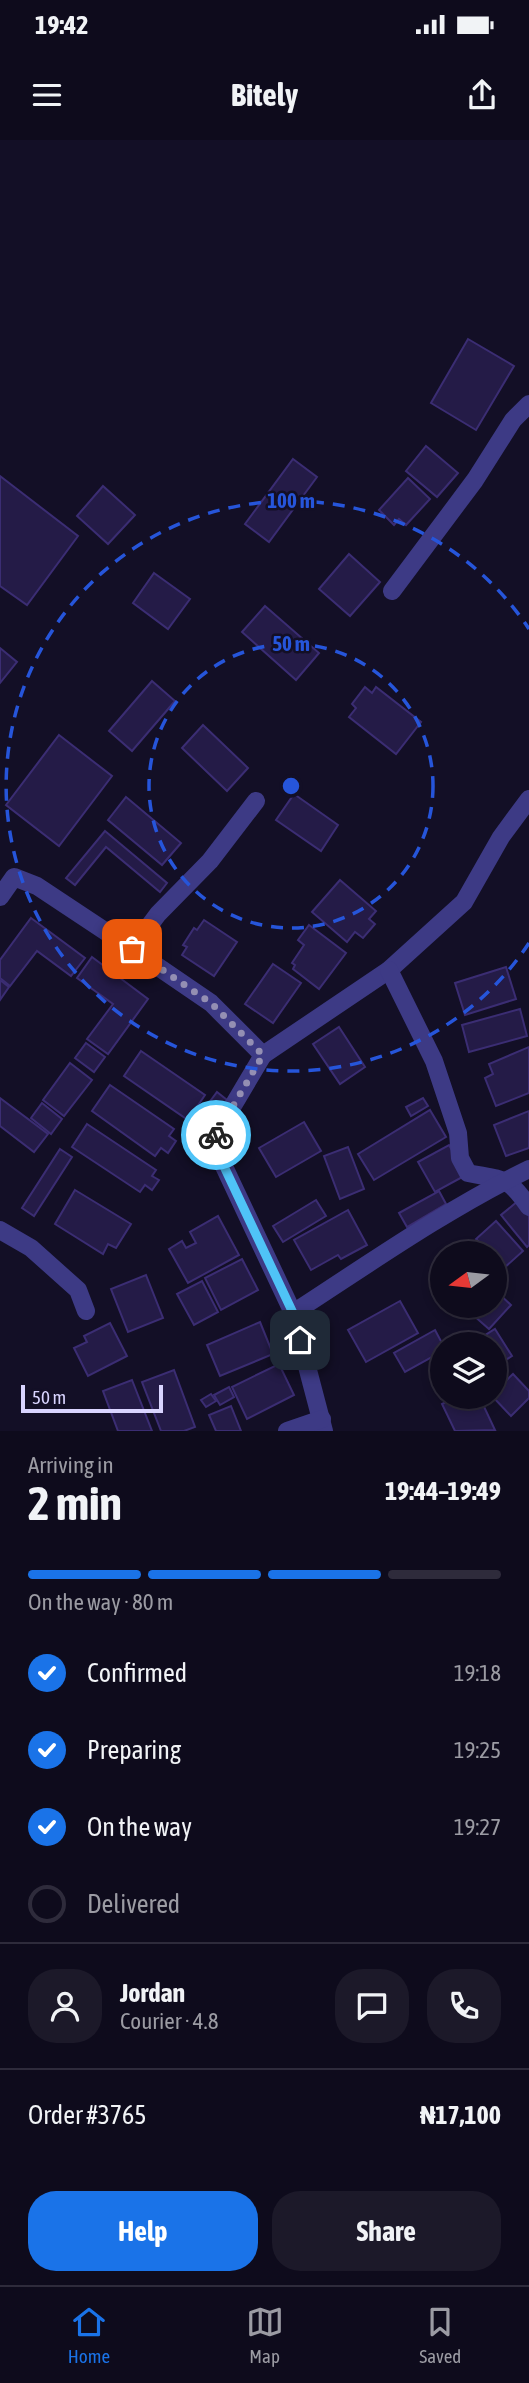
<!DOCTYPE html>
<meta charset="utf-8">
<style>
body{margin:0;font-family:"Asap Condensed",sans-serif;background:#1c1929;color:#f1f3f6;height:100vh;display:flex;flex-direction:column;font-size:26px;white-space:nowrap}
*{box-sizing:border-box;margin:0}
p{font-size:23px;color:#9b9ba3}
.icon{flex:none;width:38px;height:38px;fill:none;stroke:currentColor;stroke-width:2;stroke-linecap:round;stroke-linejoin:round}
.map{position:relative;height:1291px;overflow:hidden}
.sheet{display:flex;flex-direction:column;background:#0e0b1c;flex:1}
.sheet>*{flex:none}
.needle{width:46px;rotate:255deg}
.controls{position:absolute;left:430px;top:1101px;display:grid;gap:14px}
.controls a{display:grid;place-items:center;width:77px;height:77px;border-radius:50%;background:#0e0b1c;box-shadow:0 4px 10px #0003,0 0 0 2px #2e2b3b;font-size:35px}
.scale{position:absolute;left:21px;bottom:18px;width:142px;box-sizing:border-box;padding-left:7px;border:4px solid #d9d4ff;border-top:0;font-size:19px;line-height:24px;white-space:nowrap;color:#d9d4ff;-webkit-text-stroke:5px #130f26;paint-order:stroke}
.pin{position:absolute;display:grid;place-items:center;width:60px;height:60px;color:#fff;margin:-30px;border-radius:14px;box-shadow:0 4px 10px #0006}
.courier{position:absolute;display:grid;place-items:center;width:70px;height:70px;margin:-35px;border:5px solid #4fc3f7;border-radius:50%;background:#fff;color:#222;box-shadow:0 2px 9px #0007}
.summary em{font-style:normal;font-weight:700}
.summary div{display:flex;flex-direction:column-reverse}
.summary{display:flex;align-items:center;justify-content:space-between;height:119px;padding:0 28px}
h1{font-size:46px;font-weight:700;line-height:52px}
.bar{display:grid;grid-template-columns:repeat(4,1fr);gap:10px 7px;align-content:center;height:84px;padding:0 28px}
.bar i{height:9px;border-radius:5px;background:#2e2b3b}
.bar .selected{background:#1a73e8}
.bar p{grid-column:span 4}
.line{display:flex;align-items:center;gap:18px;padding:0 28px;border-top:2px solid #2e2b3b}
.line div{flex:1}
.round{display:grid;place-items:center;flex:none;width:74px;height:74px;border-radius:28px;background:#1c1929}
ol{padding:0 28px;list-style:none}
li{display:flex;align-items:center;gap:21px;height:77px}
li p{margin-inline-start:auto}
li .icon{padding:7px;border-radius:50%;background:#1a73e8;color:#fff;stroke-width:4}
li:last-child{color:#9b9ba3}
li i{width:38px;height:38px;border:4px solid #2e2b3b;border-radius:50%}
.primary-button{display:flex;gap:14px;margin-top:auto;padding:14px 28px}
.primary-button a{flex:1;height:80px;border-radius:28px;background:#1a73e8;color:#fff;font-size:28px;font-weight:700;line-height:80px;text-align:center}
.primary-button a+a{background:#1c1929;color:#f1f3f6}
.status{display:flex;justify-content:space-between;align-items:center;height:49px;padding:0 35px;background:#0e0b1c;direction:ltr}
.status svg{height:19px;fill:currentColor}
header{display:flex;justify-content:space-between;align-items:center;height:91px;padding:0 28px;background:#0e0b1c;font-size:32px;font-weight:700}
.tab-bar{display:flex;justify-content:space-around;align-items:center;height:98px;border-top:2px solid #2e2b3b;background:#0e0b1c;font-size:19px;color:#9b9ba3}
.tab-bar a{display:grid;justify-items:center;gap:4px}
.tab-bar .selected{color:#1a73e8}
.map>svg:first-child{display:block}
.building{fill:#241b47;stroke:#3b2d73;stroke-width:2}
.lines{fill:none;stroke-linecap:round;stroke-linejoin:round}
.minor{stroke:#3d3a85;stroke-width:18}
.done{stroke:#948fb3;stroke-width:7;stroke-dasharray:0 12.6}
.route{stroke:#4fc3f7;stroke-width:9}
.ring{fill:none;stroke:#2655da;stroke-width:3.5;stroke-dasharray:12 9}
.centre{fill:#2655da;stroke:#130f26;stroke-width:3.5}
.ring-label{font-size:21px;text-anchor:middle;font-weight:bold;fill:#2655da;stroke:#130f26;stroke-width:5;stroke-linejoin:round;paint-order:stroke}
</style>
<div class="status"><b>19:42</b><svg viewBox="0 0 49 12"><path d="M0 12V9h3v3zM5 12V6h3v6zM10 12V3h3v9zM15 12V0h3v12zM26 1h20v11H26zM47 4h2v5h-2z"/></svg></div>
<header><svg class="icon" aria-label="menu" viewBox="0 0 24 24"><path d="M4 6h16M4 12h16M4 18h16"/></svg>Bitely<svg class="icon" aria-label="share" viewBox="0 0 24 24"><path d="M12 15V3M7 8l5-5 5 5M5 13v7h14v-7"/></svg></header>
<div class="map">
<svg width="529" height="1291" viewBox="0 0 529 1291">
<rect width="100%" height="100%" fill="#130f26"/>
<g class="building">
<polygon points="468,199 514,226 476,290 431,263"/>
<polygon points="426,306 458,333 437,357 406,331"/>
<polygon points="293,319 317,337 269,402 245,384"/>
<polygon points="0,336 78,396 27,465 0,446"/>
<polygon points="408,338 430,359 406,385 399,379 394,385 379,370"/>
<polygon points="103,346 135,375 108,404 77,376"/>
<polygon points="349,414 380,442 350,476 319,449"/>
<polygon points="154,433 190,459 168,489 133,463"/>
<polygon points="265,466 319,513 296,540 242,492"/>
<polygon points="0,508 17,522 0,543"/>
<polygon points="152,541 175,561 132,611 109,591"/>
<polygon points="365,547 372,553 376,547 421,582 396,614 349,577 356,568 352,564"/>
<polygon points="203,585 248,628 227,651 182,608"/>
<polygon points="59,595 112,636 59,706 6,665"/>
<polygon points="294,654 338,685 321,711 276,680"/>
<polygon points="126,657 181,703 162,725 108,680"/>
<polygon points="105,691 167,743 160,752 106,707 75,745 66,738"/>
<polygon points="340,740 376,771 369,779 375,784 363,798 355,792 347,802 312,772"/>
<polygon points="31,778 85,818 71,836 37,811 10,846 0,838 0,820"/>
<polygon points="204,780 237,802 214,836 182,815 187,807 183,805 194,788 197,790"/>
<polygon points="309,785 346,813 319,849 293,829 295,825 292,823 304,805 298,800"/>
<polygon points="92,817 148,859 108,914 87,899 113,864 77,838"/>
<polygon points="273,824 301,843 273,883 245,864"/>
<polygon points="506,827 516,859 465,875 455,843"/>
<polygon points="0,840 9,847 0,860"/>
<polygon points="520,869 527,896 469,912 462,885"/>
<polygon points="339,887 365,927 340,944 313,904"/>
<polygon points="86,903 105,917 94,932 75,918"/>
<polygon points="529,907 529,953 496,966 485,938 493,934 489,924"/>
<polygon points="141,911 205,955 188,980 124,936"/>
<polygon points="70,923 92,940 64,976 43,960"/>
<polygon points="110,945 174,989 169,996 176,1001 168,1013 161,1008 155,1016 92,971"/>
<polygon points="217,952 227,960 201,995 191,987"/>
<polygon points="0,958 48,994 34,1012 0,986"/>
<polygon points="423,958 428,966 411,976 406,967"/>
<polygon points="42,963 62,979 51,994 31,978"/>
<polygon points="430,970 446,997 374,1040 358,1014"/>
<polygon points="529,971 529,1008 506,1016 494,985"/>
<polygon points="304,982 321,1011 276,1037 259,1008"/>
<polygon points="87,984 156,1030 152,1036 159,1040 152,1050 145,1045 140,1052 72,1007"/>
<polygon points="449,1005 466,1035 435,1052 418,1022"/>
<polygon points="348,1007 364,1049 340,1059 324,1016"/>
<polygon points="60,1009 72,1017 34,1076 22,1068"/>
<polygon points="75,1050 131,1084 116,1108 108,1104 103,1114 55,1084"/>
<polygon points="439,1051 446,1064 407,1087 399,1073"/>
<polygon points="316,1060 326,1076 283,1102 273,1086"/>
<polygon points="518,1061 529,1075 529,1105 527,1107 501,1075"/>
<polygon points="348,1070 367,1105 341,1119 338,1115 311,1130 294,1100"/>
<polygon points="218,1076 239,1115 188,1143 169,1109 182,1101 186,1108 196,1103 190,1092"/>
<polygon points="496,1081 523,1111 503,1129 495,1120 495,1113 489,1113 476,1099"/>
<polygon points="443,1118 443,1145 430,1133"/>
<polygon points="242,1119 258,1150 221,1170 205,1138"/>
<polygon points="146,1135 163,1178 128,1192 111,1149"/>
<polygon points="202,1141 218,1172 194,1185 177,1154"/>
<polygon points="496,1151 511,1165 489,1189 473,1175 482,1166 495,1166"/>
<polygon points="400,1161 418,1193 366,1222 348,1190"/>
<polygon points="260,1182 273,1214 220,1236 207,1205"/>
<polygon points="110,1183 127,1216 88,1236 74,1208 87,1202 84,1196"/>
<polygon points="495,1189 512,1216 495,1227 495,1204 471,1204"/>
<polygon points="435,1190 443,1205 443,1211 405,1232 394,1213"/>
<polygon points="279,1224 294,1255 247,1279 232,1247"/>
<polygon points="174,1230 195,1287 184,1291 161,1291 142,1242"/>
<polygon points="513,1234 529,1251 529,1258 511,1276 492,1256 495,1256 495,1251"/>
<polygon points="132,1240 152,1291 118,1291 103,1251"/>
<polygon points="229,1247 234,1257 220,1265 214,1255"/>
<polygon points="211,1254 216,1261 206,1267 201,1260"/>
<polygon points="458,1256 479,1256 495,1290 455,1291 442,1264"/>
<polygon points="231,1266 241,1291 216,1291 209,1275"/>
</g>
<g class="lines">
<g class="minor">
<polyline points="392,451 475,340 513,280 529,264"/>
<polyline points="256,661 210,721 158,774 132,809 211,863 263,915 389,830 464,762 501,697 529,659"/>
<polyline points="0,757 14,737 37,746 132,809"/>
<path d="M389,830L434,921L458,993L460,1018L468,1033C503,1040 508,1036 529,1067"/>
<polyline points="263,915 212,1001 293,1173 324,1291"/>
<polyline points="0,1090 31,1108 78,1150 86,1171"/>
<path d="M293,1173C370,1123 447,1069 529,1029"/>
<polyline points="287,1291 322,1279"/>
</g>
</g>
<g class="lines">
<polyline class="done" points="132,809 211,863 263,915 216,995"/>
<polyline class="route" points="216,995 212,1001 293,1173 300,1200"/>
</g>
<g class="ring">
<circle cx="291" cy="646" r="142"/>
<path d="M529 803A285 285 0 1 1 529 489"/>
</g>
<circle cx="291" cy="646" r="10" class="centre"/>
<g class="ring-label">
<text x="291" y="368">100 m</text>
<text x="291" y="511">50 m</text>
</g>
</svg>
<div class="controls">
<a><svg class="needle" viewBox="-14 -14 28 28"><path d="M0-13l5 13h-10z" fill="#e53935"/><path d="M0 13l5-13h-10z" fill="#9b9ba3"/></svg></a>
<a><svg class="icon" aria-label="layers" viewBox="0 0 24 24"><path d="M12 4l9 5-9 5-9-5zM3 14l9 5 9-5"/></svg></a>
</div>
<div class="scale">50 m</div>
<div class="pin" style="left:132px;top:809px;background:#ea580c"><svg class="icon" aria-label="bag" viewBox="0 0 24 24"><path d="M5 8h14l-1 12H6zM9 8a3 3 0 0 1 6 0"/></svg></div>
<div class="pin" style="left:300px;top:1200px;background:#1f2937"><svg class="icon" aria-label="home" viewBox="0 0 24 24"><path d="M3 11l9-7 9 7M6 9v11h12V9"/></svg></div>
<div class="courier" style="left:216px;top:995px"><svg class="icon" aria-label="bike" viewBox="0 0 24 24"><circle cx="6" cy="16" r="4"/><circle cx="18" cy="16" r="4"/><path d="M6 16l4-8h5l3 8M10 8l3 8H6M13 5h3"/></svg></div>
</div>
<section class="sheet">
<div class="summary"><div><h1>2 min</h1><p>Arriving in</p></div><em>19:44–19:49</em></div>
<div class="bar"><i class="selected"></i><i class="selected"></i><i class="selected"></i><i></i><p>On the way · 80 m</p></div>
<ol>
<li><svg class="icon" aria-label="check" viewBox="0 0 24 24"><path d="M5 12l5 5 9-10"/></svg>Confirmed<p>19:18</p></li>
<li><svg class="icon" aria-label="check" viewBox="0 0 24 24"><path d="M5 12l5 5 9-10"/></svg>Preparing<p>19:25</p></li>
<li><svg class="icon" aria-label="check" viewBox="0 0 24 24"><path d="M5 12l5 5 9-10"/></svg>On the way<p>19:27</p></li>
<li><i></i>Delivered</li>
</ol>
<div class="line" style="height:126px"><a class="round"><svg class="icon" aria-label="person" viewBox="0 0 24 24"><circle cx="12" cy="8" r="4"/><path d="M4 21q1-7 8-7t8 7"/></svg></a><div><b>Jordan</b><p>Courier · 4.8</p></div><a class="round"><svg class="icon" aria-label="chat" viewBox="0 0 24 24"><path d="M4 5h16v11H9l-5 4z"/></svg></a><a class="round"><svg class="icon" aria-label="phone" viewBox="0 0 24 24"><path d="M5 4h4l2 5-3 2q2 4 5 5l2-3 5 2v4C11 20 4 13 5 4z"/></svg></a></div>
<div class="line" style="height:91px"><div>Order #3765</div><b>₦17,100</b></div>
<div class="primary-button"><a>Help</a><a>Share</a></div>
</section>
<nav class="tab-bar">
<a class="selected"><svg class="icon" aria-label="home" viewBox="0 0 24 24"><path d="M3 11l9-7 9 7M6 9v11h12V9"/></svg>Home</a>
<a><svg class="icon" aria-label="map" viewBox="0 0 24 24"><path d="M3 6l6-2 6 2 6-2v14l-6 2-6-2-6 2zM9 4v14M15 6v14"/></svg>Map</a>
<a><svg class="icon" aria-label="saved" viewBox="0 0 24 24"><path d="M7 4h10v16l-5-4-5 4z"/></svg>Saved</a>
</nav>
